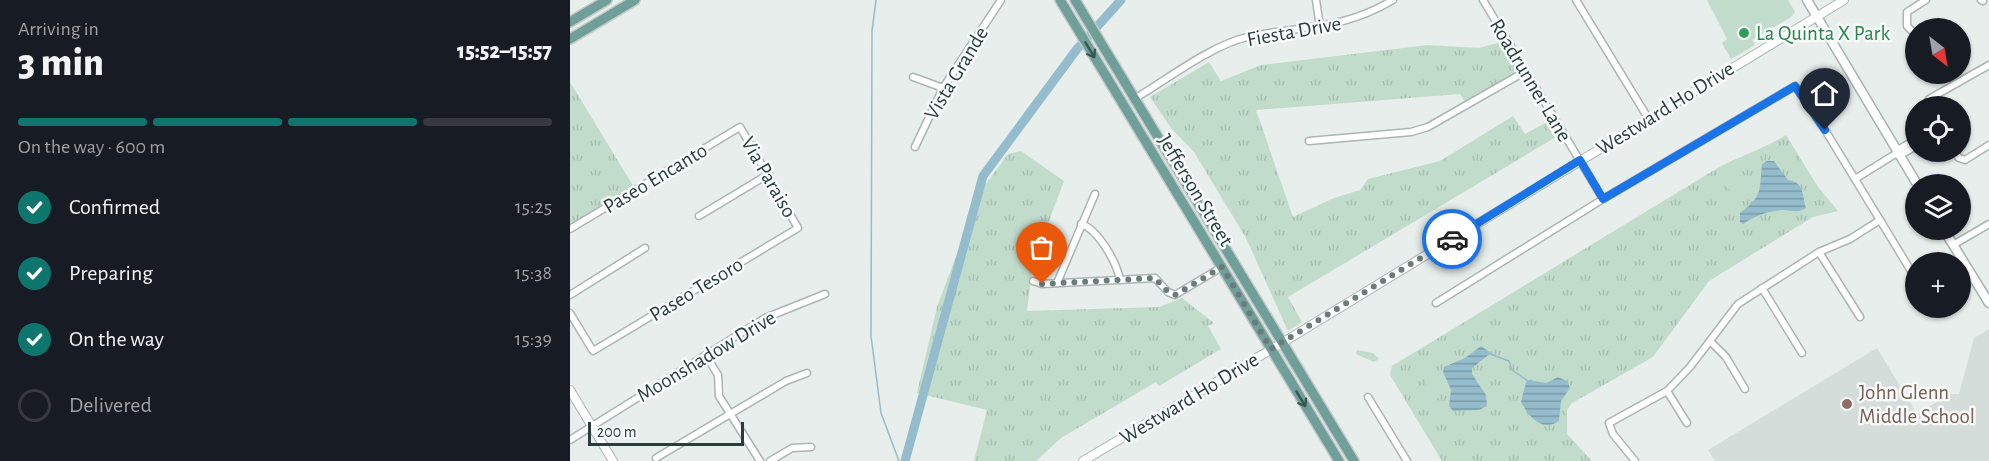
<!DOCTYPE html>
<meta charset="utf-8">
<style>
body{margin:0;font-family:"Alegreya Sans",sans-serif;background:#242831;color:#f1f3f6;height:100vh;display:flex;flex-direction:column;font-size:22px;white-space:nowrap}
*{box-sizing:border-box;margin:0}
p{font-size:20px;color:#9ea1a6}
.icon{flex:none;width:33px;height:33px;fill:none;stroke:currentColor;stroke-width:2;stroke-linecap:round;stroke-linejoin:round}
.map{position:relative;flex:1;overflow:hidden}
.side{display:flex;flex-direction:column;background:#171b24;width:570px}
.side>*{flex:none}
.needle{width:39px;rotate:149deg}
.fabs{position:absolute;left:1335px;top:18px;display:grid;gap:12px}
.fabs a{display:grid;place-items:center;width:66px;height:66px;border-radius:50%;background:#171b24;box-shadow:0 2px 4px #0004;font-size:30px}
.scale{position:absolute;left:18px;bottom:15px;width:156px;box-sizing:border-box;padding-left:6px;border:3px solid #273e3b;border-top:0;font-size:16px;line-height:21px;white-space:nowrap;color:#273e3b;-webkit-text-stroke:4px #f7faf9;paint-order:stroke}
.pin{position:absolute;display:grid;place-items:center;width:51px;height:51px;color:#fff;margin:-62px -26px;border-radius:50% 50% 50% 0;rotate:-45deg;box-shadow:0 0 6px #0007}
.pin .icon{rotate:45deg}
.courier{position:absolute;display:grid;place-items:center;width:60px;height:60px;margin:-30px;border:4px solid #1a73e8;border-radius:50%;background:#fff;color:#222;box-shadow:0 2px 8px #0007}
.headline em{font-style:normal;font-weight:800}
.headline div{display:flex;flex-direction:column-reverse}
.headline{display:flex;align-items:center;justify-content:space-between;height:102px;padding:0 18px}
h1{font-size:39px;font-weight:800;line-height:45px}
.bar{display:grid;grid-template-columns:repeat(4,1fr);gap:9px 6px;align-content:center;height:72px;padding:0 18px}
.bar i{height:8px;border-radius:4px;background:#363941}
.bar .active{background:#0f766e}
.bar p{grid-column:span 4}
ol{padding:0 18px;list-style:none}
li{display:flex;align-items:center;gap:18px;height:66px}
li p{margin-inline-start:auto}
li .icon{padding:6px;border-radius:50%;background:#0f766e;color:#fff;stroke-width:4}
li:last-child{color:#9ea1a6}
li i{width:33px;height:33px;border:3px solid #363941;border-radius:50%}
main{display:flex;flex:1;min-height:0}
.map>svg:first-child{display:block}
.built{fill:#d5dddb}
.grass{fill:url(#grass-tufts)}
.pitch{fill:#c2dccc}
.water{fill:url(#water-rules)}
.lines{fill:none;stroke-linecap:round;stroke-linejoin:round}
.stream{stroke:#95bccc;stroke-width:1.5}
.river{stroke:#95bccc;stroke-width:9}
.minor-casing{stroke:#aab6b3;stroke-width:9}
.tertiary-casing{stroke:#aab6b3;stroke-width:10}
.secondary-casing{stroke:#a3b5b1;stroke-width:11}
.primary-casing{stroke:#c3c9c8;stroke-width:12}
.minor{stroke:#fff;stroke-width:6}
.tertiary{stroke:#fff;stroke-width:8}
.secondary{stroke:#fff;stroke-width:8}
.primary{stroke:#709e98;stroke-width:9}
.oneway{stroke:#395652}
.done{stroke:#6a7c79;stroke-width:6;stroke-dasharray:0 10.8}
.route{stroke:#1a73e8;stroke-width:8}
.leisure-dot{fill:#2e9e5b;stroke:#f7faf9;stroke-width:2}
.education-dot{fill:#8d6e63;stroke:#f7faf9;stroke-width:2}
.labels{text-anchor:middle;stroke-width:5;stroke-linejoin:round;paint-order:stroke}
.street-label{font-size:21px;fill:#273e3b;stroke:#f7faf9}
.leisure-label{font-size:21px;fill:#27864d;stroke:#f7faf9;text-anchor:start}
.education-label{font-size:21px;fill:#785e54;stroke:#f7faf9;text-anchor:start}
</style>
<main>
<section class="side">
<div class="headline"><div><h1>3 min</h1><p>Arriving in</p></div><em>15:52–15:57</em></div>
<div class="bar"><i class="active"></i><i class="active"></i><i class="active"></i><i></i><p>On the way · 600 m</p></div>
<ol>
<li><svg class="icon" aria-label="check" viewBox="0 0 24 24"><path d="M5 12l5 5 9-10"/></svg>Confirmed<p>15:25</p></li>
<li><svg class="icon" aria-label="check" viewBox="0 0 24 24"><path d="M5 12l5 5 9-10"/></svg>Preparing<p>15:38</p></li>
<li><svg class="icon" aria-label="check" viewBox="0 0 24 24"><path d="M5 12l5 5 9-10"/></svg>On the way<p>15:39</p></li>
<li><i></i>Delivered</li>
</ol>
</section>
<div class="map">
<svg width="1419" height="461" viewBox="0 0 1419 461">
<defs>
<pattern id="grass-tufts" width="24" height="20" patternUnits="userSpaceOnUse" patternTransform="scale(1.5)"><rect width="24" height="20" fill="#c2dccc"/><path d="M3 7l-1-3M5 7V3M7 7l1-3M15 17l-1-3M17 17v-4M19 17l1-3" fill="none" stroke="#a7beb0"/></pattern>
<pattern id="water-rules" width="6" height="5" patternUnits="userSpaceOnUse" patternTransform="scale(1.5)"><rect width="6" height="5" fill="#95bccc"/><path d="M0 2.5h6" fill="none" stroke="#7a9aa7"/></pattern>
</defs>
<rect width="100%" height="100%" fill="#e7eeeb"/>
<polygon class="built" points="1419,329 1419,461 1145,461 1138,450 1307,348 1347,414 1380,394 1389,394 1404,338"/>
<g class="grass">
<polygon points="931,42 946,66 943,74 896,103 890,94 686,110 723,217 764,198 790,190 798,179 870,161 943,116 955,134 977,122 986,137 718,297 732,322 718,331 676,238 624,152 601,128 580,97 639,62 651,81 691,65 858,45 909,48"/>
<polygon points="0,82 65,189 0,229"/>
<path d="M1216,135L1248,187L1268,211L1243,217L1139,281L1083,357L1002,403L997,410V434L1022,461H872L820,375L822,366L1146,169C1169,156 1194,149 1216,135Z"/>
<polygon points="451,151 494,181 463,263 457,311 589,307 612,298 644,323 638,326 651,349 589,386 586,382 491,438 466,461 404,461 417,410 347,393 367,307 410,192 438,154"/>
</g>
<g class="pitch">
<polygon points="1137,0 1218,0 1225,12 1221,17 1182,40 1185,45 1161,59 1152,43 1157,39"/>
<circle cx="1167" cy="183" r="10"/>
<polygon points="787,350 803,353 809,359 804,362 786,354"/>
<polygon points="921,363 928,366 930,373 918,382 914,379 914,372"/>
<path d="M862,377L867,380L872,389L869,398C860,398 856,390 856,382Z"/>
</g>
<g class="water">
<path d="M1197,161H1204L1218,180C1234,182 1232,194 1236,208C1227,214 1222,210 1212,210C1197,211 1185,216 1173,224L1170,222V213C1194,195 1189,189 1192,164Z"/>
<polygon points="911,346 921,353 902,368 902,374 916,395 917,406 909,410 883,411 879,406 881,390 873,372 874,367 895,358"/>
<path d="M988,377L997,381L1000,388L991,401L989,421C972,432 959,417 951,402L956,382L959,380L976,383Z"/>
</g>
<g class="lines">
<g class="stream">
<polyline points="306,0 302,31 301,336 311,413 329,461"/>
<polyline points="920,354 939,361 942,370 958,381"/>
</g>
<polyline class="river" points="335,461 413,176 507,49 551,0"/>
<g class="minor-casing">
<g id="minor">
<polyline points="746,0 750,27"/>
<polyline points="913,0 1033,199"/>
<polyline points="1006,0 1078,118"/>
<polyline points="1411,0 1413,1"/>
<polyline points="1346,35 1337,26 1337,12 1356,0"/>
<polyline points="343,77 373,88"/>
<path d="M564,99C598,79 640,46 677,37C733,25 771,31 823,0"/>
<polyline points="1357,106 1359,99 1419,65"/>
<polyline points="739,141 841,132 858,127 956,71"/>
<polyline points="345,147 373,88 431,0"/>
<polyline points="1326,151 1346,139"/>
<polyline points="1384,152 1389,158 1395,160 1419,145"/>
<polyline points="1329,156 1346,146"/>
<polyline points="1285,179 1327,153"/>
<polyline points="129,216 199,174"/>
<path d="M511,224C528,229 547,263 550,280"/>
<polyline points="0,229 170,127 228,228 23,351 0,313"/>
<polyline points="1383,245 1419,224"/>
<polyline points="1249,252 1290,317"/>
<polyline points="463,281 472,284 585,278 598,292 605,295 652,267"/>
<polyline points="487,283 525,194"/>
<polyline points="1192,288 1232,353"/>
<polyline points="0,295 75,248"/>
<polyline points="866,303 1033,199 1225,86 1255,130 1346,279"/>
<polyline points="1140,341 1156,357 1175,389"/>
<polyline points="129,359 140,362 148,375 149,396 190,461"/>
<polyline points="1097,391 1117,423"/>
<polyline points="798,397 837,461"/>
<polyline points="0,440 195,318 255,294"/>
<polyline points="86,458 216,381 237,373"/>
<polyline points="200,461 222,448 241,447"/>
<polyline points="1065,461 1043,434 1039,423 1097,391 1120,367 1168,304 1249,252 1280,239 1310,220"/>
</g>
</g>
<g class="tertiary-casing">
<g id="tertiary">
<polyline points="0,390 43,461"/>
<polyline points="513,461 712,343 1274,0"/>
</g>
</g>
<g class="secondary-casing">
<g id="secondary">
<polyline points="1237,0 1347,184"/>
<polyline points="1374,230 1419,303"/>
</g>
</g>
<g class="primary-casing">
<g id="primary">
<polyline points="490,0 769,461"/>
<polyline points="505,0 784,461"/>
<polyline points="0,22 37,0"/>
<polyline points="0,39 65,0"/>
</g>
</g>
<use href="#minor" class="minor"/>
<use href="#tertiary" class="tertiary"/>
<use href="#secondary" class="secondary"/>
<use href="#primary" class="primary"/>
</g>
<defs><path id="oneway-shaft" d="M-6 0H5M1.5-3L5.5 0L1.5 3" fill="none" stroke-width="1.6" stroke-linecap="round" stroke-linejoin="round" transform="scale(1.5)"/></defs>
<g class="oneway">
<use href="#oneway-shaft" transform="translate(520 50) rotate(59)"/>
<use href="#oneway-shaft" transform="translate(731 399) rotate(59)"/>
</g>
<g class="lines">
<polyline class="done" points="472,284 585,278 598,292 605,295 652,267 701,349 882,239"/>
<polyline class="route" points="882,239 1010,160 1033,199 1225,86 1255,130"/>
</g>
<circle class="leisure-dot" cx="1174" cy="33" r="6"/>
<circle class="education-dot" cx="1277" cy="404" r="6"/>
<g class="labels">
<g class="street-label">
<text transform="translate(724 31) rotate(-10)" y="7">Fiesta Drive</text>
<text transform="translate(386 73) rotate(-59)" y="7">Vista Grande</text>
<text transform="translate(961 80) rotate(59)" y="7">Roadrunner Lane</text>
<text transform="translate(1095 108) rotate(-32)" y="7">Westward Ho Drive</text>
<text transform="translate(199 177) rotate(60)" y="7">Via Paraiso</text>
<text transform="translate(85 178) rotate(-31)" y="7">Paseo Encanto</text>
<text transform="translate(626 190) rotate(59)" y="7">Jefferson Street</text>
<text transform="translate(126 289) rotate(-31)" y="7">Paseo Tesoro</text>
<text transform="translate(136 356) rotate(-31)" y="7">Moonshadow Drive</text>
<text transform="translate(619 398) rotate(-31)" y="7">Westward Ho Drive</text>
</g>
<g class="leisure-label">
<text x="1186" y="40">La Quinta X Park</text>
</g>
<g class="education-label">
<text x="1289" y="399">John Glenn<tspan x="1289" dy="24">Middle School</tspan></text>
</g>
</g>
</svg>
<div class="fabs">
<a><svg class="needle" viewBox="-14 -14 28 28"><path d="M0-13l5 13h-10z" fill="#e53935"/><path d="M0 13l5-13h-10z" fill="#9ea1a6"/></svg></a>
<a><svg class="icon" aria-label="locate" viewBox="0 0 24 24"><circle cx="12" cy="12" r="6"/><path d="M12 2v4M12 18v4M2 12h4M18 12h4"/></svg></a>
<a><svg class="icon" aria-label="layers" viewBox="0 0 24 24"><path d="M12 4l9 5-9 5-9-5zM3 14l9 5 9-5"/></svg></a>
<a>+</a>
</div>
<div class="scale">200 m</div>
<div class="pin" style="left:472px;top:284px;background:#ea580c"><svg class="icon" aria-label="bag" viewBox="0 0 24 24"><path d="M5 8h14l-1 12H6zM9 8a3 3 0 0 1 6 0"/></svg></div>
<div class="pin" style="left:1255px;top:130px;background:#1f2937"><svg class="icon" aria-label="home" viewBox="0 0 24 24"><path d="M3 11l9-7 9 7M6 9v11h12V9"/></svg></div>
<div class="courier" style="left:882px;top:239px"><svg class="icon" aria-label="car" viewBox="0 0 24 24"><path d="M5 17H2v-5l4-1 3-4h7l3 4 3 1v5h-3M9 17h6M6 11h13"/><circle cx="7" cy="17" r="2"/><circle cx="17" cy="17" r="2"/></svg></div>
</div>
</main>
